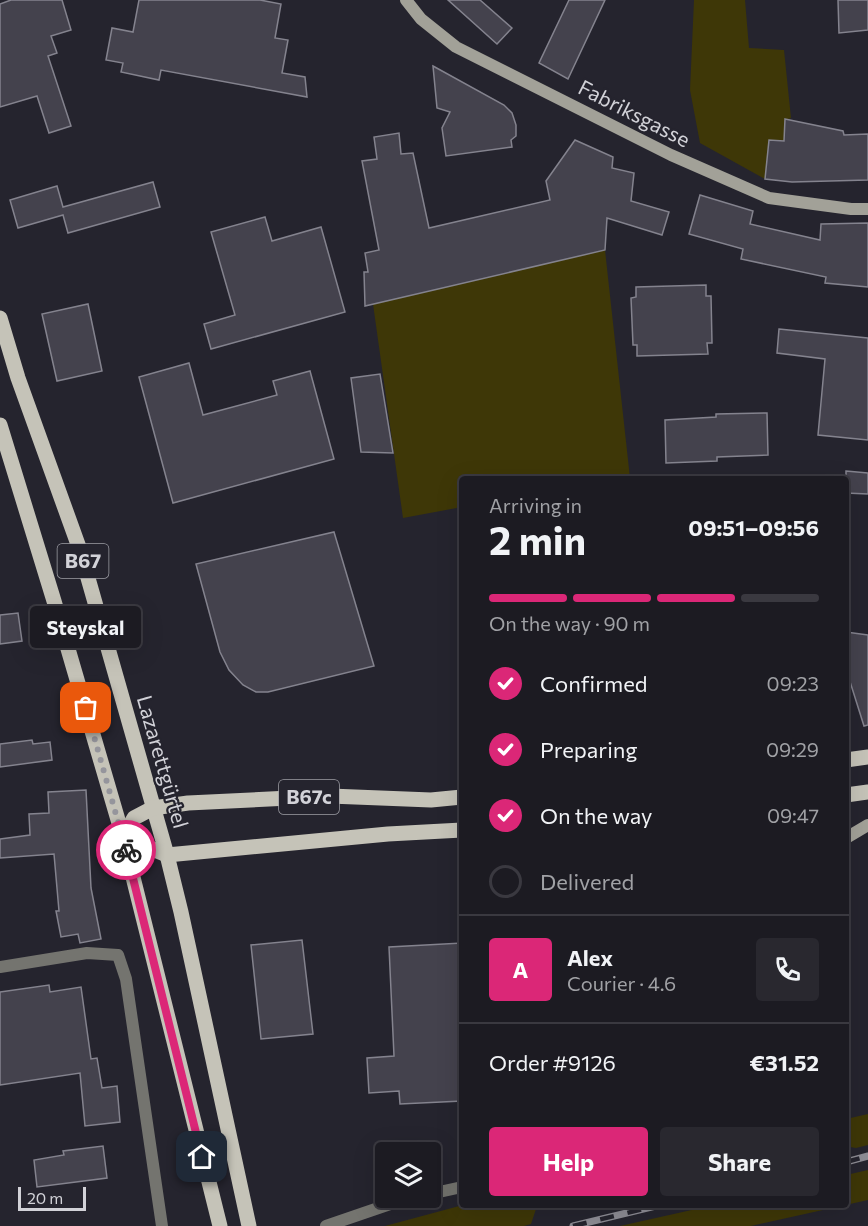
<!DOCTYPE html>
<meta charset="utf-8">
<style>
body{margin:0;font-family:Commissioner,sans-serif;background:#29282f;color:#f1f3f6;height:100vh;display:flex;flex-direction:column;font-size:22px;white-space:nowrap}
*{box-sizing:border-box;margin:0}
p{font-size:20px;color:#a0a1a5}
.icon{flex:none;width:33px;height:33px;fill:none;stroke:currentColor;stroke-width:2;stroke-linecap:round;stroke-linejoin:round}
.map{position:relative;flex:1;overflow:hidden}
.side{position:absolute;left:459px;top:476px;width:390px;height:732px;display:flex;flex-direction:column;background:#1c1b22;border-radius:6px;box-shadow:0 6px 24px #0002,0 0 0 2px #3a3940}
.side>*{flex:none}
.tools{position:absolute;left:375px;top:1142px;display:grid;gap:12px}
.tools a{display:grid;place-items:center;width:66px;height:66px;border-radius:6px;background:#1c1b22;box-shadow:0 6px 24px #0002,0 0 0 2px #3a3940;font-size:30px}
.scale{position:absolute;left:18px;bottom:15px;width:68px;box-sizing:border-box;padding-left:6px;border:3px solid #d2d2d8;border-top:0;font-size:16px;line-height:21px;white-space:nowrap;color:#d2d2d8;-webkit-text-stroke:4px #25242e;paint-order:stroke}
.pin{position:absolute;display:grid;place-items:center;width:51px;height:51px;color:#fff;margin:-26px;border-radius:12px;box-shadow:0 3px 9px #0006}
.courier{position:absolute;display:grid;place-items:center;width:60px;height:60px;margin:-30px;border:4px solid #db2777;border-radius:50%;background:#fff;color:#222;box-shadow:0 2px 8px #0007}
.bubble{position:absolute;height:42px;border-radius:6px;background:#1c1b22;box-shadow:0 6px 24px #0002,0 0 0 2px #3a3940;font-size:20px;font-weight:700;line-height:42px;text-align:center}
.summary em{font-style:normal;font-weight:700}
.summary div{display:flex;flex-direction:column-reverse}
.summary{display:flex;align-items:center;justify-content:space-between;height:102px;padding:0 30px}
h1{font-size:39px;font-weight:700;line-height:45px}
.bar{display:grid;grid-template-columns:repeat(4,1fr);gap:9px 6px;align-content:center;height:72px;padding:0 30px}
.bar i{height:8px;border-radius:4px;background:#3a3940}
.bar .selected{background:#db2777}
.bar p{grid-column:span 4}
.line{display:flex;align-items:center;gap:15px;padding:0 30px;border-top:2px solid #3a3940}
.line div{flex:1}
.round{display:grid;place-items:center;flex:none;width:63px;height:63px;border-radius:6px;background:#29282f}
ol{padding:0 30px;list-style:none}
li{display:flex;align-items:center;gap:18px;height:66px}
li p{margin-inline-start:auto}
li .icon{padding:6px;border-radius:50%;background:#db2777;color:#fff;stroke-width:4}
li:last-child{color:#a0a1a5}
li i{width:33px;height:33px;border:3px solid #3a3940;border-radius:50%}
.action{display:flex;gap:12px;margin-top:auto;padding:12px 30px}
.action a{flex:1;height:69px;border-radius:6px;background:#db2777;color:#fff;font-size:24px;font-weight:700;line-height:69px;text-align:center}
.action a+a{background:#29282f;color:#f1f3f6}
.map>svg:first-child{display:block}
.green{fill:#3e3707}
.building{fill:#44424d;stroke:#84838e;stroke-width:1.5}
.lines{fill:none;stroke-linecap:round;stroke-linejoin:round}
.street{stroke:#74746f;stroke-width:12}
.secondary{stroke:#a2a198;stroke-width:12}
.primary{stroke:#c5c3b8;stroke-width:15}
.rail-casing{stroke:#8d8c94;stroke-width:7}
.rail{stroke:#25242e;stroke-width:4.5;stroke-dasharray:14;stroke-linecap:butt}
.done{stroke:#95959c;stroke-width:6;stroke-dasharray:0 10.8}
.route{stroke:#db2777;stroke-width:8}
.labels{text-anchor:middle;stroke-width:4.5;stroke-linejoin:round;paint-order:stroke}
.shield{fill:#25242e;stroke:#9e9ea5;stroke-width:1.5}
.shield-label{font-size:20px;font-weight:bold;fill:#d2d2d8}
.street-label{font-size:21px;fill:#d2d2d8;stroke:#25242e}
</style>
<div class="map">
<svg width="868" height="1226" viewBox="0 0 868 1226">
<rect width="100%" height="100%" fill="#25242e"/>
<g class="green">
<polygon points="694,0 745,0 749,48 784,50 791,118 785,120 784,141 769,140 765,179 700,143 690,90"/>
<polygon points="605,250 630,478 462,478 462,507 403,518 373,304"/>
<polygon points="868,1114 868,1145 856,1148 850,1147 846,1150 846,1119"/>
<polygon points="868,1170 868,1200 751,1226 620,1226 714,1205 846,1204 846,1175"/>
<polygon points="534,1205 537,1206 531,1224 524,1226 385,1226 463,1205"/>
</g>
<g class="building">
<polygon points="11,0 62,0 71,30 51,36 57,53 48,56 71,126 49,133 37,96 0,107 0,4"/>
<polygon points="139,0 260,0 281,4 275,38 288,40 282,73 305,77 307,97 161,70 159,80 121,72 123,63 106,60 112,28 133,32"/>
<polygon points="448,0 480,0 512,28 497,44"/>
<polygon points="569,0 605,0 568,79 539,63"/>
<polygon points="838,0 868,0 868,30 839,33"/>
<polygon points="433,66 504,105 512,113 516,125 516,136 511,140 512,147 446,156 442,128 450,112 437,108"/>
<polygon points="785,119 843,131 844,135 868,134 868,180 792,182 765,179 769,140 784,141"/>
<polygon points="399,133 401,154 413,153 429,228 550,200 546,181 575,140 613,157 612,168 634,173 631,201 669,212 662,235 607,218 605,250 365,306 364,272 368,272 365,253 379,250 362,161 377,159 374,137"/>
<polygon points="153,182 160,207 68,233 63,215 18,228 10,200 57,186 63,207"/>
<polygon points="700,195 753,211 750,224 820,240 821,224 868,223 868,287 825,283 826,277 741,259 743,249 689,234"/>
<polygon points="265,217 272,241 321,227 345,312 211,349 204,324 235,315 211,232"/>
<polygon points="706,285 706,296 711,296 712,343 707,343 708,354 637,356 637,345 633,345 631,298 636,297 636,287"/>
<polygon points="88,304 102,371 57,381 42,314"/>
<polygon points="779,329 868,338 868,440 818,435 825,359 777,353"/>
<polygon points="189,363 203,415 277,395 273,381 310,371 334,459 173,503 139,377"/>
<polygon points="380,374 393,453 361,452 351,378"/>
<polygon points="767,413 768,455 717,457 717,461 666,463 665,420 716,417 716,414"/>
<polygon points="846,471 868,473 868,494 846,493"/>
<polygon points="334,532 374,666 268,692 256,692 243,685 229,670 220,652 196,564"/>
<polygon points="18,613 22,641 0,644 0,615"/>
<polygon points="846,632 868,635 868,725 864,726 846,669"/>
<polygon points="32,740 33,744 50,742 52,760 0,767 0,744"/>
<polygon points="86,790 91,888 101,939 80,943 78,934 61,937 56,911 59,911 54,854 0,858 0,839 30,835 29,814 49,813 48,792"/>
<polygon points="302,940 313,1034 261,1039 251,945"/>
<polygon points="462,943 462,1101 400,1104 399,1091 369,1093 367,1058 394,1056 389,947"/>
<polygon points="49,985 50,992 81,987 91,1059 97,1058 102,1088 117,1086 120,1122 85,1126 80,1073 0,1085 0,992"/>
<polygon points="103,1146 107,1178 37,1187 34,1160 64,1155 63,1151"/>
</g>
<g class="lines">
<g class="street">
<polyline points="0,967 87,953 118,955 126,979 162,1226"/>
<polyline points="430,1194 462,1187"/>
<polyline points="326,1226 396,1202 420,1197"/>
</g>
<g class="secondary">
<polyline points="406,0 421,19 456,47 671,155 769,198 851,209 868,209"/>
<polyline points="846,838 868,825"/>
</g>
<g class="primary">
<polyline points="0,318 18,378 80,550 167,855 181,912 249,1226"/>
<polyline points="0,425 54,601 123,837 220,1226"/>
<polyline points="846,760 868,757"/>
<polyline points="846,795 868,792"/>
<polyline points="123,837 134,818 153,808 188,803 330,796 431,800 462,797"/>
<polyline points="123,837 167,855 388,834 462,830"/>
</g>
<g class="rail-casing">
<g id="rail">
<polyline points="846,1162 868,1156"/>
<polyline points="573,1226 664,1204"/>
</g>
</g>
<use href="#rail" class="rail"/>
</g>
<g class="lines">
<polyline class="done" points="86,708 126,850"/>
<polyline class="route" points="126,850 202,1157"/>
</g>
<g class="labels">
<g class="shield">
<rect x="57.5" y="544" width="51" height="34" rx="4.5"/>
<rect x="279" y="780" width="60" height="34" rx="4.5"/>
</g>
<g class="shield-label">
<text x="83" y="568">B67</text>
<text x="309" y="804">B67c</text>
</g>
<g class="street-label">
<text transform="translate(634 114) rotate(27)" y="7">Fabriksgasse</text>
<text transform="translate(162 762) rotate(74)" y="7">Lazarettgürtel</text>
</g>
</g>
</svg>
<div class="tools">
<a><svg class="icon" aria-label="layers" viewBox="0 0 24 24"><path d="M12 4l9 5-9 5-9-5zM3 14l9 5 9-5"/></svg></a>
</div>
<div class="scale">20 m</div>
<div class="pin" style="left:86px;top:708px;background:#ea580c"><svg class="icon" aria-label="bag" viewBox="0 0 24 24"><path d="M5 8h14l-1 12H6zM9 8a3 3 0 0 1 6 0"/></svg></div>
<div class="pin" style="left:202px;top:1157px;background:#1f2937"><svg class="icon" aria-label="home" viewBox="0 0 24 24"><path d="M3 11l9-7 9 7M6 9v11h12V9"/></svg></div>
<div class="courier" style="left:126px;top:850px"><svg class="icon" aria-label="bike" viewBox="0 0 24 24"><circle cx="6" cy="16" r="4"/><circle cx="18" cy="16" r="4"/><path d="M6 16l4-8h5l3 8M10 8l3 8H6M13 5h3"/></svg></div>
<div class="bubble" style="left:30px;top:606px;width:111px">Steyskal</div>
<section class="side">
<div class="summary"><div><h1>2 min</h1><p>Arriving in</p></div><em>09:51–09:56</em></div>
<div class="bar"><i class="selected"></i><i class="selected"></i><i class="selected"></i><i></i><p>On the way · 90 m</p></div>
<ol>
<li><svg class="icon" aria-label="check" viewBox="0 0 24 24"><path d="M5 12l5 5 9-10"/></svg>Confirmed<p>09:23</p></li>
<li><svg class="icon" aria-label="check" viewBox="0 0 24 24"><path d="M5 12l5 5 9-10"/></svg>Preparing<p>09:29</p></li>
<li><svg class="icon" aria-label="check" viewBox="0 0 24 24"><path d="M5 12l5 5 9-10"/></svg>On the way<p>09:47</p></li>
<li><i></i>Delivered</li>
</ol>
<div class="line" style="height:108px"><b class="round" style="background:#db2777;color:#fff">A</b><div><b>Alex</b><p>Courier · 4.6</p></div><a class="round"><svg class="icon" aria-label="phone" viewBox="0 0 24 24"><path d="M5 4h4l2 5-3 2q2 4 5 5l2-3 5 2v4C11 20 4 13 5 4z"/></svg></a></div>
<div class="line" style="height:78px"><div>Order #9126</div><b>€31.52</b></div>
<div class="action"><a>Help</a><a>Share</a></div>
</section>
</div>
